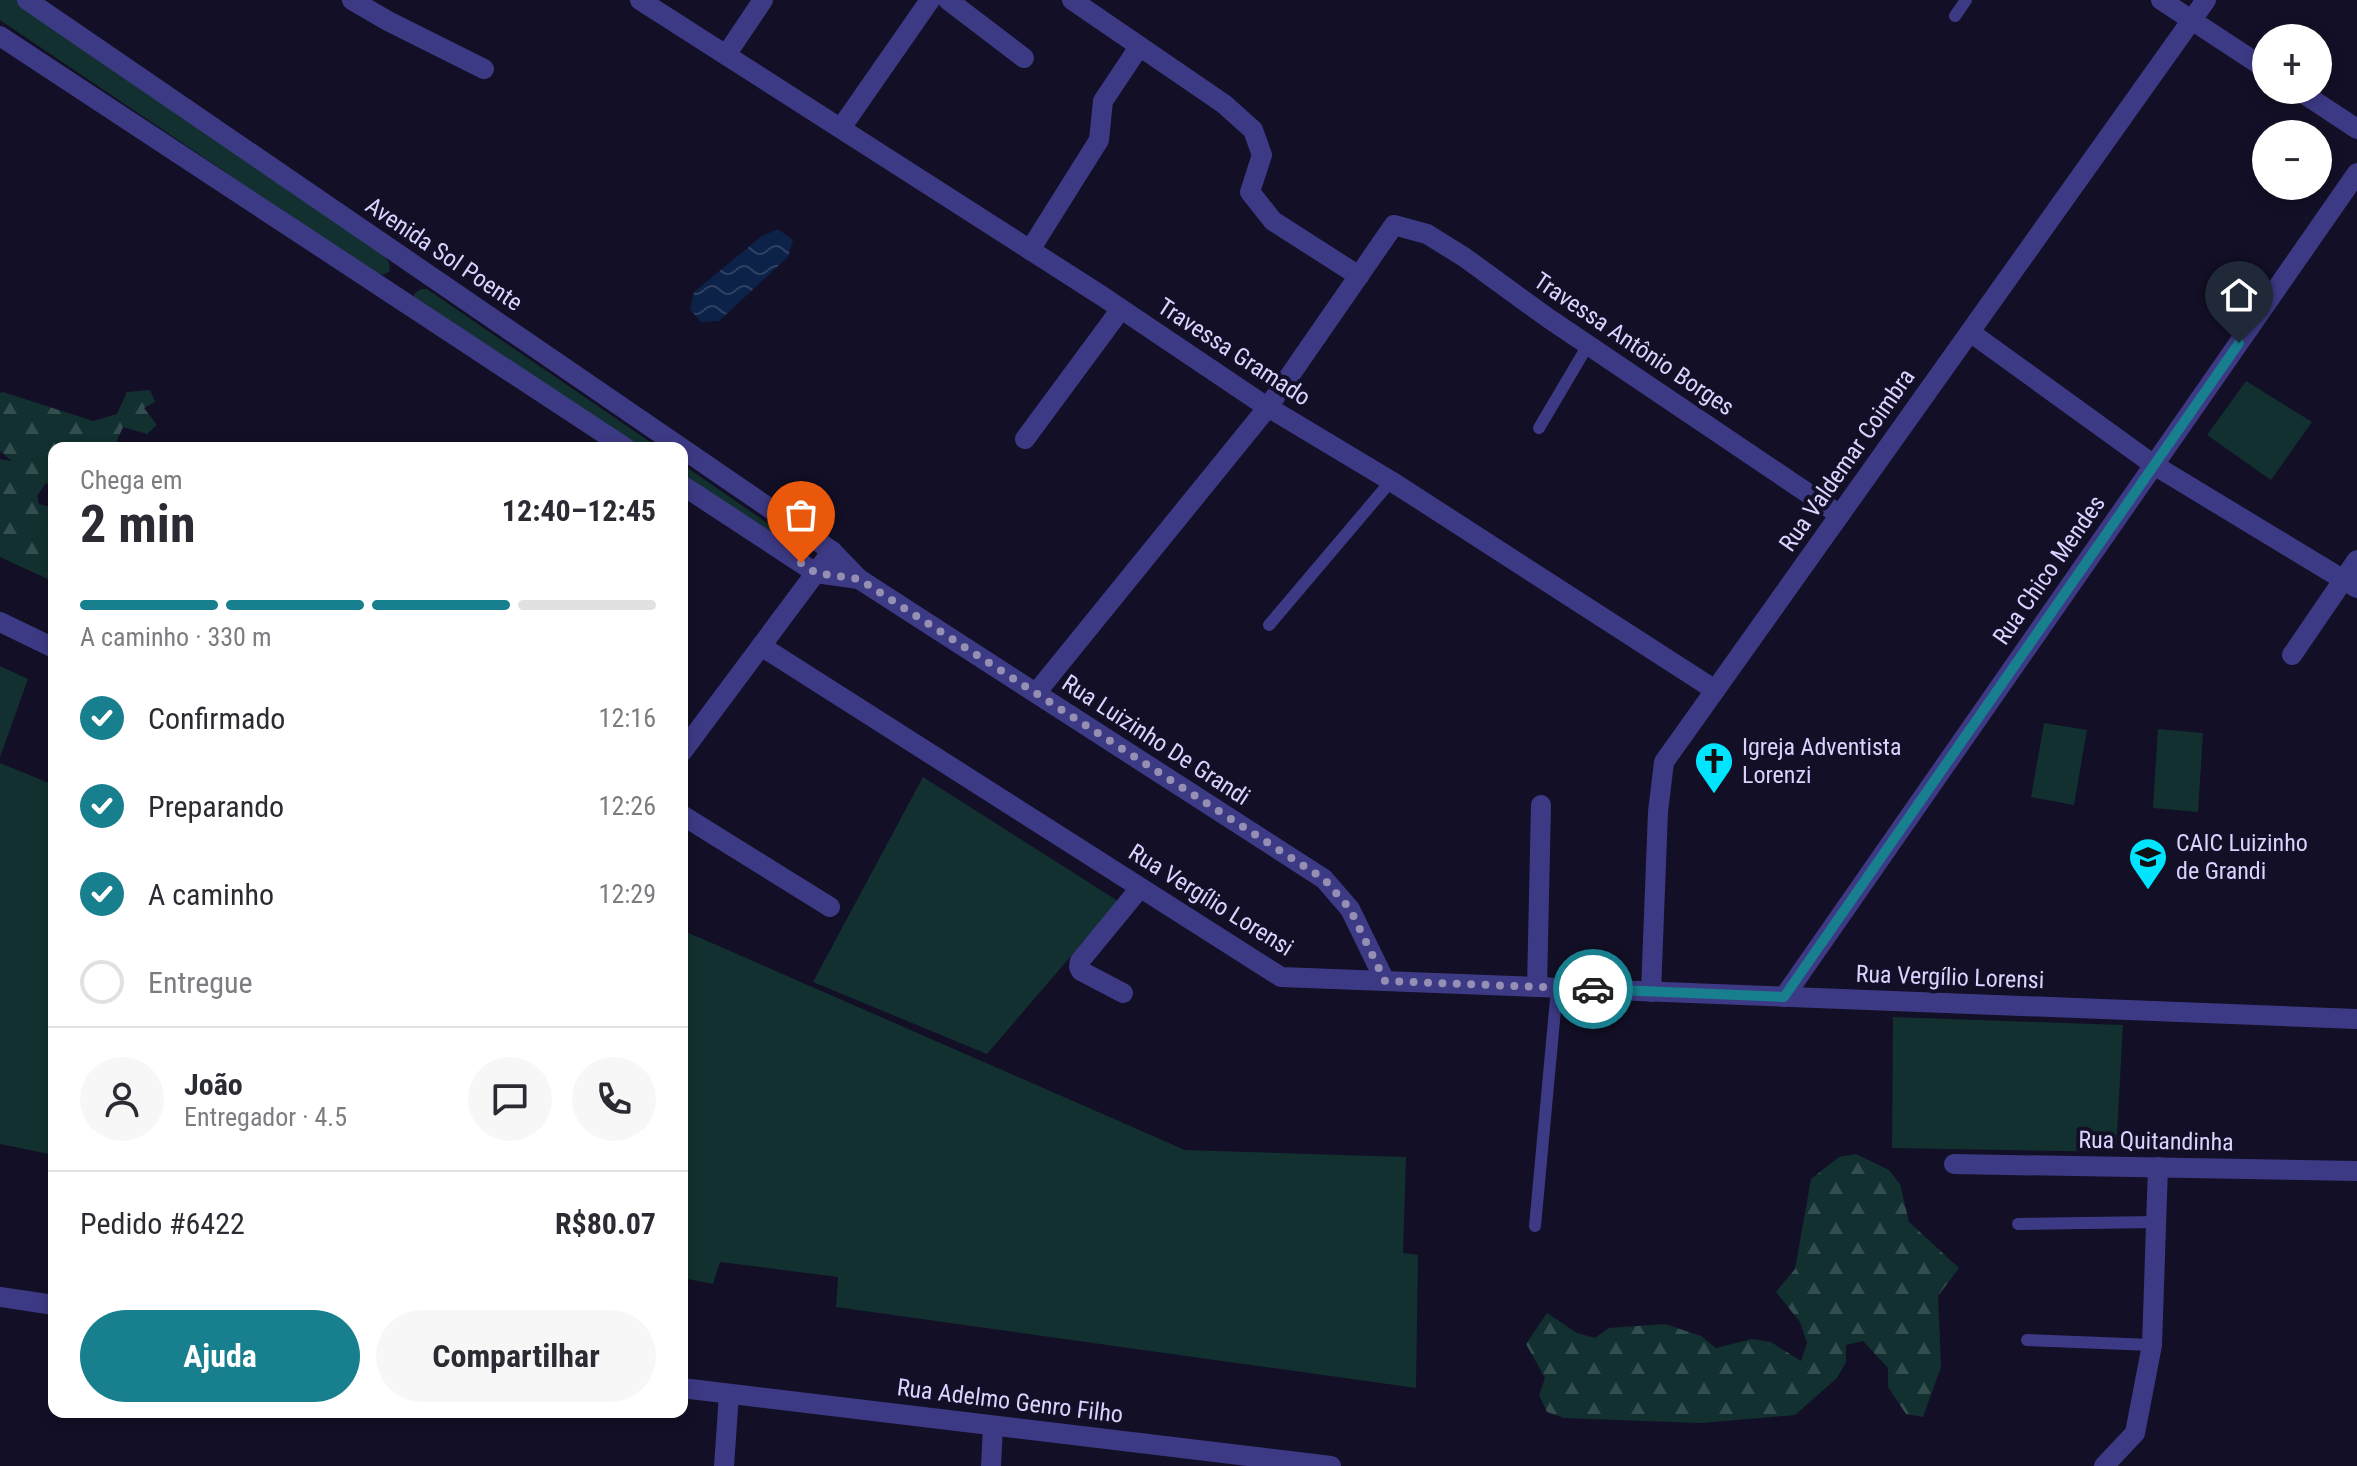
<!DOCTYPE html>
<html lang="pt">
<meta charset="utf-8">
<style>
body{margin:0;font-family:"Roboto Condensed",sans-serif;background:#f7f7f7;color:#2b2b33;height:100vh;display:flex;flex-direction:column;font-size:30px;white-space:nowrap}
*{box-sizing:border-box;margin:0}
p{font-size:26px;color:#7c7c81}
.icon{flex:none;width:44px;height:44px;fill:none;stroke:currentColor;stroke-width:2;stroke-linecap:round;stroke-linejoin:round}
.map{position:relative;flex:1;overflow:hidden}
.panel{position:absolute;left:48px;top:442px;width:640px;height:976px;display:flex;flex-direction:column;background:#fff;border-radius:16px;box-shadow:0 4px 12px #0003}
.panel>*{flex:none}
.tools{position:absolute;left:2252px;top:24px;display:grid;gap:16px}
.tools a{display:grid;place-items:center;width:80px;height:80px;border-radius:50%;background:#fff;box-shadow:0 4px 12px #0003;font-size:40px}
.pin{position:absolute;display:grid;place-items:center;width:68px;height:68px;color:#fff;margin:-82px -34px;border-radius:50% 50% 50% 0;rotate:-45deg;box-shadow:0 0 8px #0007}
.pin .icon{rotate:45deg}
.courier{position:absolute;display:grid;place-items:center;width:80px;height:80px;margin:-40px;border:6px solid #187f8f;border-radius:50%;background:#fff;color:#222;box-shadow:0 2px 10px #0007}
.overview em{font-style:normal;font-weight:700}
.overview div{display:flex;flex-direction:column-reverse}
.overview{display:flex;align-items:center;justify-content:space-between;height:136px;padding:0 32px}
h1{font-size:52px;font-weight:700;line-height:60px}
.bar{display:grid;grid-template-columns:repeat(4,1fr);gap:12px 8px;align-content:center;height:96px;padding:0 32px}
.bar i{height:10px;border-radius:6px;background:#e1e1e2}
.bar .active{background:#187f8f}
.bar p{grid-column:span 4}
.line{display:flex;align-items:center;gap:20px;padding:0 32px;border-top:2px solid #e1e1e2}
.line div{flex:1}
.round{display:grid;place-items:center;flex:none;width:84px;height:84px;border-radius:42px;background:#f7f7f7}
ol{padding:0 32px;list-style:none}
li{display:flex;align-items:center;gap:24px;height:88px}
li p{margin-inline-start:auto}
li .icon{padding:8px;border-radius:50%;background:#187f8f;color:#fff;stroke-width:4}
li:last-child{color:#7c7c81}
li i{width:44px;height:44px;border:4px solid #e1e1e2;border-radius:50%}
.primary-button{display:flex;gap:16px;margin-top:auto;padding:16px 32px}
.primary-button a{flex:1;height:92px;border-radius:48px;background:#187f8f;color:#fff;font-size:32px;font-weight:700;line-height:92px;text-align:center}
.primary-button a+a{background:#f7f7f7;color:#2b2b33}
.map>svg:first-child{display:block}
.grass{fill:#12302f}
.forest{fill:url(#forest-firs)}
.water{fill:url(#water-waves)}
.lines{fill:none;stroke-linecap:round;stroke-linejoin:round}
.service{stroke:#3d3a85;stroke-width:12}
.minor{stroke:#3d3a85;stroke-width:20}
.done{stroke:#948fb3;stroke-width:8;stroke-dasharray:0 14.4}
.route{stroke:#187f8f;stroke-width:10}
.labels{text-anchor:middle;stroke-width:8;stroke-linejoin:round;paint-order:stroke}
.street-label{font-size:24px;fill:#d9d4ff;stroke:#130f26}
.poi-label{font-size:24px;fill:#d9d4ff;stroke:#130f26;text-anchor:start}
</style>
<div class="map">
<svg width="2357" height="1466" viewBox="0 0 2357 1466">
<defs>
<pattern id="forest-firs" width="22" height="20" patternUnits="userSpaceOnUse" patternTransform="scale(2)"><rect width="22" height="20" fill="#12302f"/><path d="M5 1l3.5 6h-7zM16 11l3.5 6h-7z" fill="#344d4e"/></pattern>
<pattern id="water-waves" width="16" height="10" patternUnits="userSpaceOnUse" patternTransform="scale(2)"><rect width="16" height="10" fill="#0c2248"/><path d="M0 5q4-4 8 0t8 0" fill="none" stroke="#2f4163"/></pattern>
</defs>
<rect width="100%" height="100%" fill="#130f26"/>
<g class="grass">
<polygon points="0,0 21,0 380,251 389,262 390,271 383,275 372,271 0,20"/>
<polygon points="421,289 427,289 659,448 636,448 419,308 412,301 415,293"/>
<polygon points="2246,381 2312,422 2271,480 2207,435"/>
<polygon points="682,464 802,547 804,551 799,553 682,478"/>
<polygon points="0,666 28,679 0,757"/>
<polygon points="2044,723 2087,730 2074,805 2031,797"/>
<polygon points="2158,729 2203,733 2198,812 2153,808"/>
<polygon points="0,763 54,785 54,1155 0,1144"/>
<polygon points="923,777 1118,901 987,1054 813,982"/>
<polygon points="682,930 1185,1150 1406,1157 1403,1253 1418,1255 1416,1388 836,1307 838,1277 720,1262 713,1284 682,1278"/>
<polygon points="1893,1017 2123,1025 2116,1152 1892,1148"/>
</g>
<g class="forest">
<polygon points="150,390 155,402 144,408 157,425 147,434 123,427 114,447 116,448 54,448 54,488 46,483 37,496 39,504 54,508 54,582 0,557 0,459 12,461 0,451 0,393 3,392 93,421 117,414 127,392"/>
<polygon points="1856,1154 1889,1170 1900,1184 1909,1222 1959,1268 1938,1296 1941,1367 1923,1417 1906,1414 1888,1387 1888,1368 1863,1341 1846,1345 1846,1362 1837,1378 1795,1415 1701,1423 1564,1418 1547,1412 1539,1395 1545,1378 1526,1344 1547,1313 1577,1333 1595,1338 1609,1328 1665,1324 1701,1336 1716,1348 1752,1339 1771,1342 1801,1361 1807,1343 1800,1322 1776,1292 1795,1269 1811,1179 1839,1157"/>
</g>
<polygon class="water" points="778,229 793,240 788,257 719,321 701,322 690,309 694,292 762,236"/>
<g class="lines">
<g class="service">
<polyline points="1955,16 1966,0"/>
<polyline points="1539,428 1588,345"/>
<polyline points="1269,625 1391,481"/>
<polyline points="2018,1224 2157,1222"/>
<polyline points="1535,1226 1557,988"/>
<polyline points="2027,1340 2152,1345"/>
</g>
<g class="minor">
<polyline points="27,0 832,551 859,579 1324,879 1350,909 1385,981"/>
<polyline points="352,0 388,21 484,69"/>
<polyline points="640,0 1102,296 1261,403 1391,481 1715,690"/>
<polyline points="948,0 1024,58"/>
<polyline points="1072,0 1224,104 1253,130 1262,155 1250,192 1273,221 1359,276"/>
<polyline points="2161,0 2266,69"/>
<polyline points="0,36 626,448"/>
<polyline points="726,55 763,0"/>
<polyline points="2298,90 2357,129"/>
<polyline points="841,128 930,0"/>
<polyline points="1030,250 1099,140 1103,101 1139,47"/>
<polyline points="1970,332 2154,465 2357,588"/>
<polyline points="1025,439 1121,309"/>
<polyline points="682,485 816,573 859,579"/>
<polyline points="0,622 54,648"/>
<polyline points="761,646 1281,977 2357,1019"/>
<polyline points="2292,655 2357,560"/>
<polyline points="1036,693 1268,407 1394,225 1427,234 1464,257 1548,318 1840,515"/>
<polyline points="682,752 832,551"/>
<polyline points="682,815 830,907"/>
<polyline points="1537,987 1541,805"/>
<polyline points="1651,992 1658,812 1664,762 2206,0"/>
<polyline points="1123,993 1081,971 1079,967 1080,961 1140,888"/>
<polyline points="1784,997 2357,173"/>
<polyline points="1954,1164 2357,1171"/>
<polyline points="0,1297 54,1305"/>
<polyline points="682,1388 1331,1466"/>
<polyline points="724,1466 729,1394"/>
<polyline points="991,1466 993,1426"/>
<polyline points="2104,1466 2135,1433 2152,1345 2158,1167"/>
</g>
</g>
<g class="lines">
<polyline class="done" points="801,563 816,573 859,579 1324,879 1350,909 1385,981 1593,989"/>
<polyline class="route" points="1593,989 1784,997 2239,343"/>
</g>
<defs>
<g id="church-pin" transform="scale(2)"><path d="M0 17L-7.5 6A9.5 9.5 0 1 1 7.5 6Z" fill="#00e5ff" stroke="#130f26"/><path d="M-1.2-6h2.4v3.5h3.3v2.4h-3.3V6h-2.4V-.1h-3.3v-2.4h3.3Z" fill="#111"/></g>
<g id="school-pin" transform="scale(2)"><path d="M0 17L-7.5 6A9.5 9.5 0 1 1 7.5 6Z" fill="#00e5ff" stroke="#130f26"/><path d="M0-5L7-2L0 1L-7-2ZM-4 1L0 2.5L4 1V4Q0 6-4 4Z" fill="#111"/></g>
</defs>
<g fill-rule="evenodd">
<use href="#church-pin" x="1714" y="761"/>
<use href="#school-pin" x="2148" y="857"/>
</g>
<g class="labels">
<g class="street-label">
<text transform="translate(444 254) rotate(34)" y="8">Avenida Sol Poente</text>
<text transform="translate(1634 344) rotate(34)" y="8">Travessa Antônio Borges</text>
<text transform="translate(1234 352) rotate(33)" y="8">Travessa Gramado</text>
<text transform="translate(1847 460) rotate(-55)" y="8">Rua Valdemar Coimbra</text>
<text transform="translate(2049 570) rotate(-55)" y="8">Rua Chico Mendes</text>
<text transform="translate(1156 740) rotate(33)" y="8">Rua Luizinho De Grandi</text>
<text transform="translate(1211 900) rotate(32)" y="8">Rua Vergílio Lorensi</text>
<text transform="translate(1950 977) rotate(2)" y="8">Rua Vergílio Lorensi</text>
<text transform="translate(2156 1141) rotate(1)" y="8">Rua Quitandinha</text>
<text transform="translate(1010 1401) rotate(7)" y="8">Rua Adelmo Genro Filho</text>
</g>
<g class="poi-label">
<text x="1742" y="755">Igreja Adventista<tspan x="1742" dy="28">Lorenzi</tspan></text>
<text x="2176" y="851">CAIC Luizinho<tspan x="2176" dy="28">de Grandi</tspan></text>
</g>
</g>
</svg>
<div class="tools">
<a>+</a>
<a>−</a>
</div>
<div class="pin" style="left:801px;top:563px;background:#ea580c"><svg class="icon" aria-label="bag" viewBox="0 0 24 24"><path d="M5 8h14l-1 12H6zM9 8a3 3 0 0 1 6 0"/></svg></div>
<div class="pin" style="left:2239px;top:343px;background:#1f2937"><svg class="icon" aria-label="home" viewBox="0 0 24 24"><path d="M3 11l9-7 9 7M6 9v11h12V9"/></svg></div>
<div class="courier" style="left:1593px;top:989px"><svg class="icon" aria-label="car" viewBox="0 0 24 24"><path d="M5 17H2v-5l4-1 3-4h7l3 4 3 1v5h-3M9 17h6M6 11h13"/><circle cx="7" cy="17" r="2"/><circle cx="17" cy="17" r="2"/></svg></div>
<section class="panel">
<div class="overview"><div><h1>2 min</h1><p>Chega em</p></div><em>12:40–12:45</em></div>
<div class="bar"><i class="active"></i><i class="active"></i><i class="active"></i><i></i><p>A caminho · 330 m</p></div>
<ol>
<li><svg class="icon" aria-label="check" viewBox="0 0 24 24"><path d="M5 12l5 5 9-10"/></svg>Confirmado<p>12:16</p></li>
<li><svg class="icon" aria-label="check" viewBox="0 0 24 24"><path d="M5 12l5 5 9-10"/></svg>Preparando<p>12:26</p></li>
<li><svg class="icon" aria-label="check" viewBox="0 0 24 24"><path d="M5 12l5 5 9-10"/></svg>A caminho<p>12:29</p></li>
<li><i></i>Entregue</li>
</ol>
<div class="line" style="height:144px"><a class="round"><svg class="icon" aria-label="person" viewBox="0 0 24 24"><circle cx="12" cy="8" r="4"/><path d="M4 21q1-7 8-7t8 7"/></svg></a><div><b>João</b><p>Entregador · 4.5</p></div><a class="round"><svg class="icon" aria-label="chat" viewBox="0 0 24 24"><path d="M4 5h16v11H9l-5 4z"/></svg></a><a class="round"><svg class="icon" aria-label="phone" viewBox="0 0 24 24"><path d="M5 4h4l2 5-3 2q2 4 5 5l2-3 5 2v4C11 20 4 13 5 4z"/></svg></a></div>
<div class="line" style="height:104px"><div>Pedido #6422</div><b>R$80.07</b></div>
<div class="primary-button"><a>Ajuda</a><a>Compartilhar</a></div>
</section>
</div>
